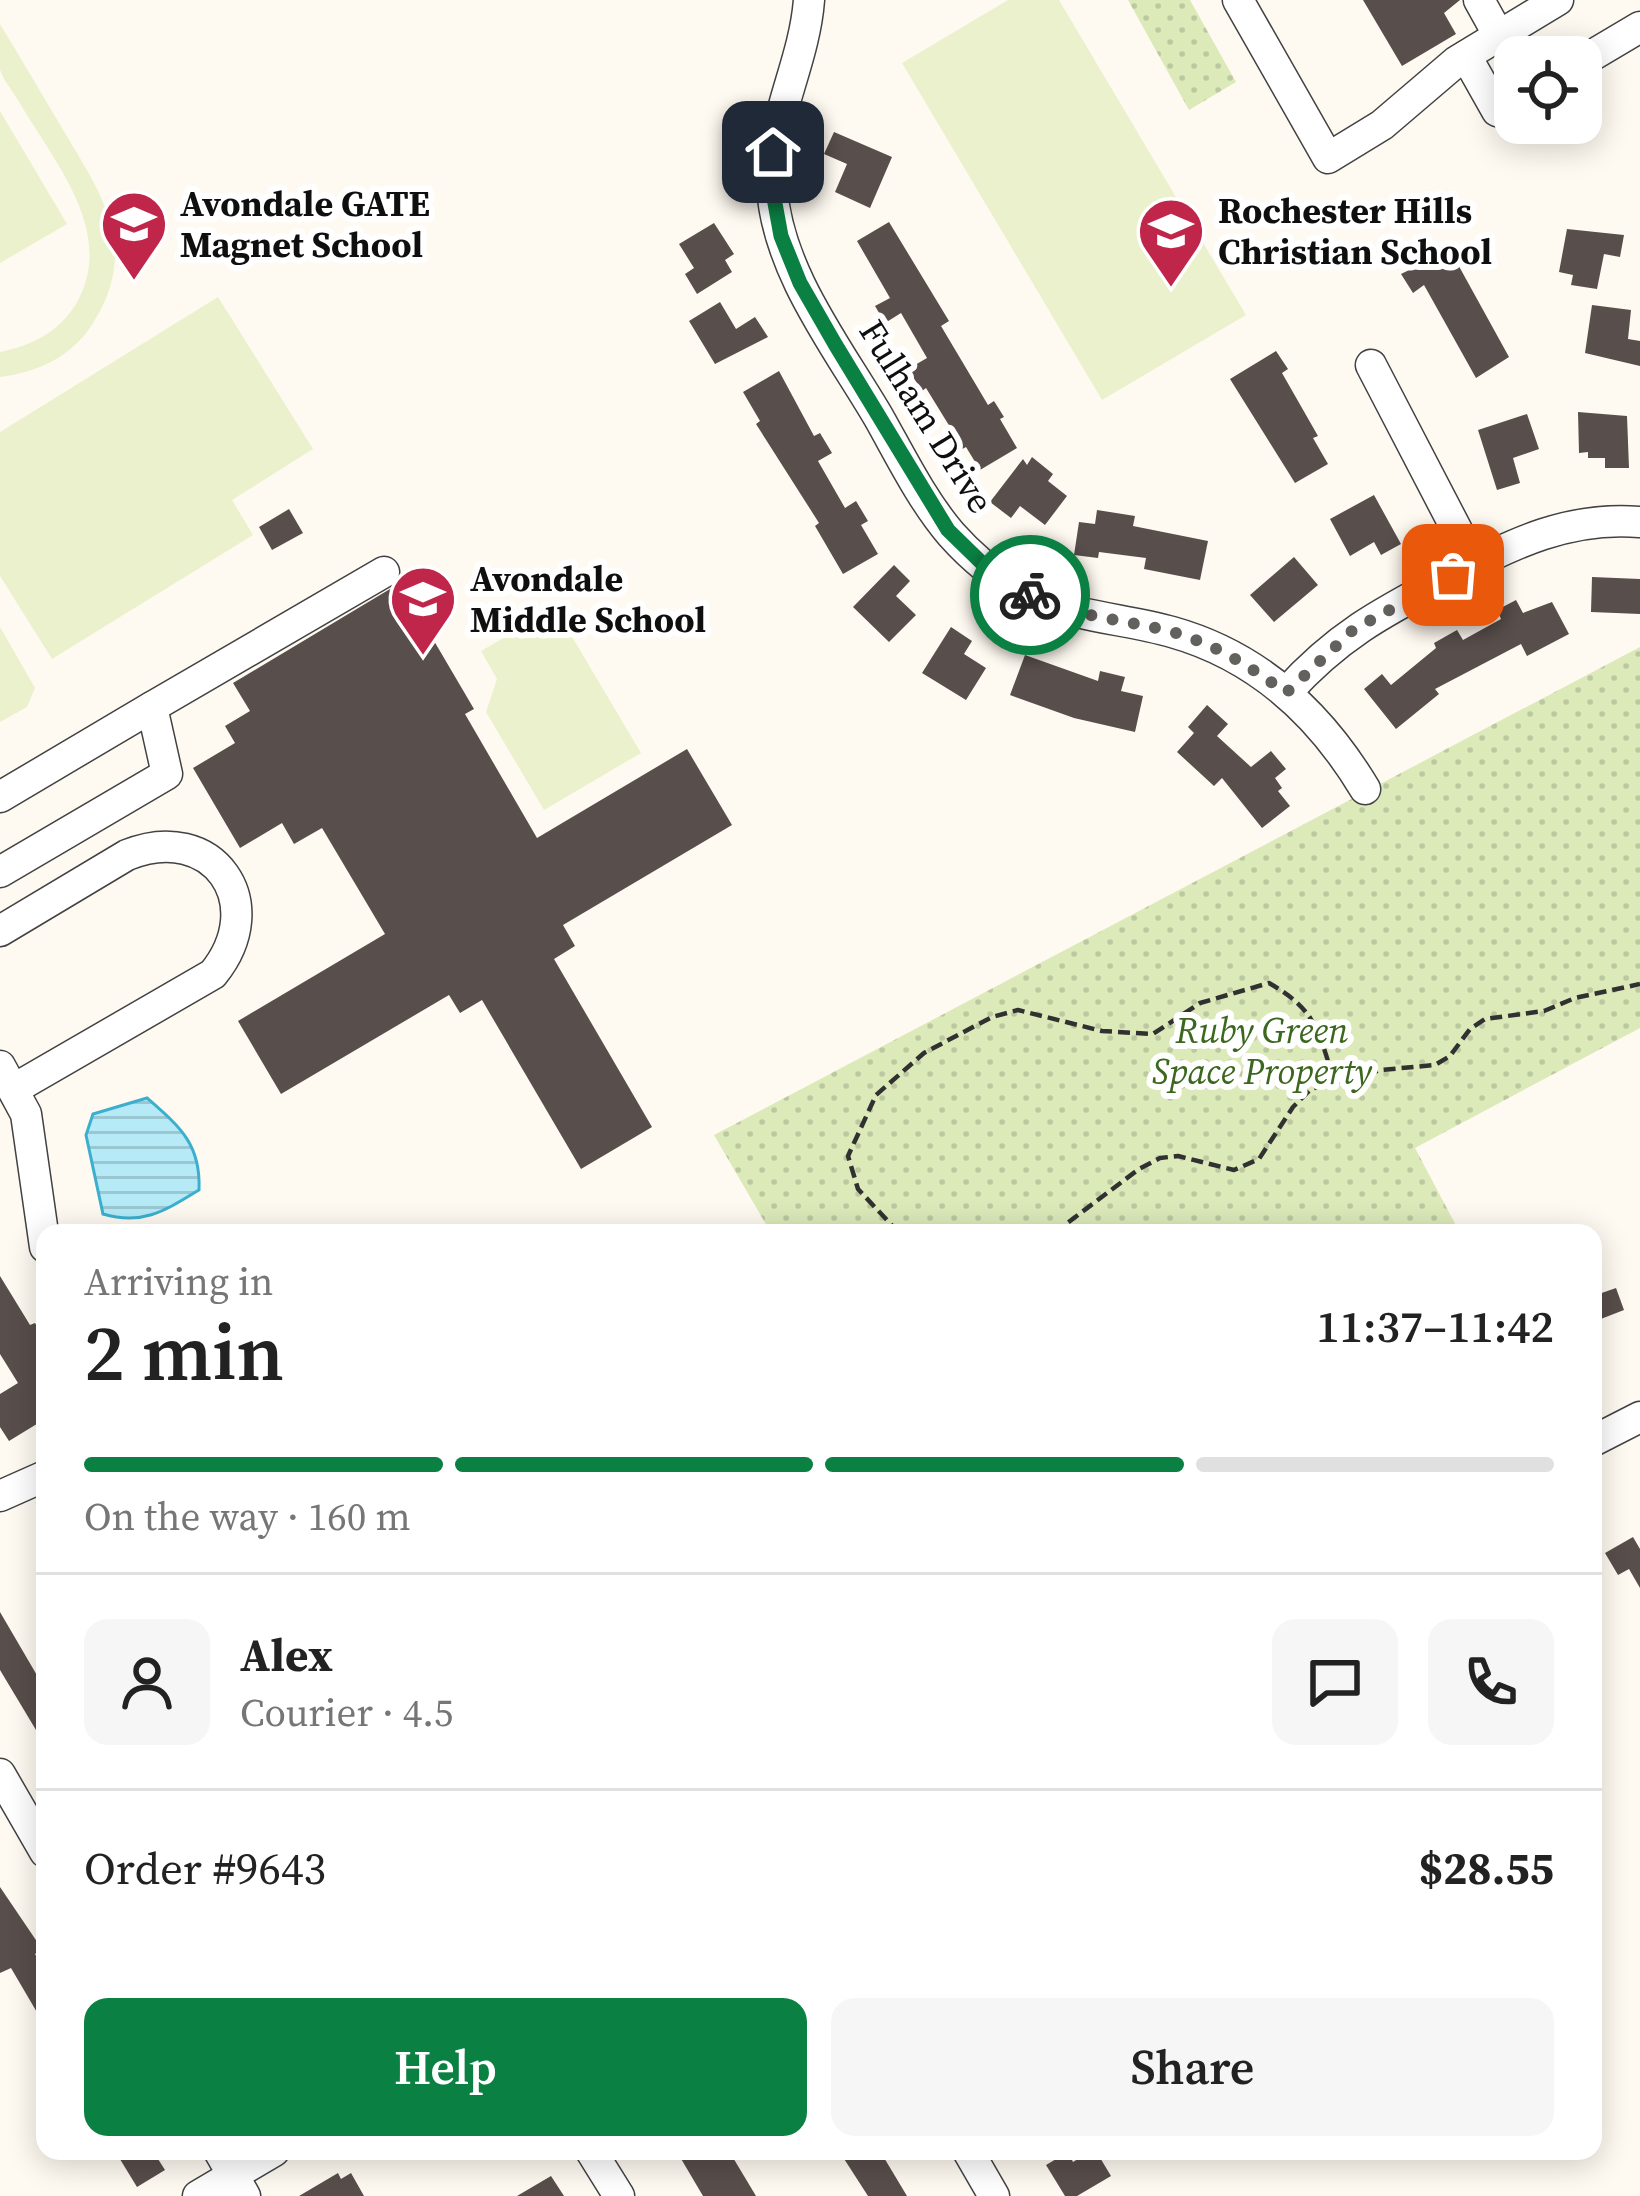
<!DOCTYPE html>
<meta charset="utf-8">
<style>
body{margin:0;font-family:"Source Serif 4",serif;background:#f6f6f6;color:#222;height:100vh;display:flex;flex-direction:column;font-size:45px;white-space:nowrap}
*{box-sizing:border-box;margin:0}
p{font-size:39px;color:#767676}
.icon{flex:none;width:66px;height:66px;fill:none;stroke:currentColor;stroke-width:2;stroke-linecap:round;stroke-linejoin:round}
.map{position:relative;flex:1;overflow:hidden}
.panel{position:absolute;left:36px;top:1224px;width:1566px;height:936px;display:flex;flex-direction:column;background:#fff;border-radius:24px;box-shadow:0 6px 30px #0003}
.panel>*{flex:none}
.buttons{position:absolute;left:1494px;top:36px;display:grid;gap:24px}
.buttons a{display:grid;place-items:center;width:108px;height:108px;border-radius:24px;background:#fff;box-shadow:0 6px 30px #0003;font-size:60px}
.pin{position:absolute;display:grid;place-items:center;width:102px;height:102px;color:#fff;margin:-51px;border-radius:24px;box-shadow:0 6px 18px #0006}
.courier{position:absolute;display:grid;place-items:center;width:120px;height:120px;margin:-60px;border:9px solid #0b8043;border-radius:50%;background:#fff;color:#222;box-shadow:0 3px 15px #0007}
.summary em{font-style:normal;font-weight:600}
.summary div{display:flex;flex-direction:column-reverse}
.summary{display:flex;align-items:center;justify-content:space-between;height:204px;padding:0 48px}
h1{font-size:78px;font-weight:600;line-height:90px}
.bar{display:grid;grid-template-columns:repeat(4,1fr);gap:18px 12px;align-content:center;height:144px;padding:0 48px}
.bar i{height:15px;border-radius:9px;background:#e0e0e0}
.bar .selected{background:#0b8043}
.bar p{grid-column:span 4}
.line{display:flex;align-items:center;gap:30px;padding:0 48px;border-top:3px solid #e0e0e0}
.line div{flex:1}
.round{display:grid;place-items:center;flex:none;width:126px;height:126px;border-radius:24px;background:#f6f6f6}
.button{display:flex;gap:24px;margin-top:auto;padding:24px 48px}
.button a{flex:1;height:138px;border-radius:24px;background:#0b8043;color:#fff;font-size:48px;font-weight:600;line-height:138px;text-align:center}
.button a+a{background:#f6f6f6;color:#222}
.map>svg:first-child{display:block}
.park{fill:url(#park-dots)}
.pitch{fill:#ebf1cc}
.water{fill:url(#water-rules);stroke:#3caece;stroke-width:3}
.building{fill:#584e4b}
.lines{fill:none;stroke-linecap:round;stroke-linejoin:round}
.minor-casing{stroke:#424242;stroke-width:33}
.path{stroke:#313131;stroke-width:4.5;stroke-dasharray:12 6;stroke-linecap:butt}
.minor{stroke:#fff;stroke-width:30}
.done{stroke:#63615e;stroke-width:12;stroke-dasharray:0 21.6}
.route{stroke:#0b8043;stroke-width:15}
.labels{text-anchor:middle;stroke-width:12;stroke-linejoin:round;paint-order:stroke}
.poi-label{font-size:36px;font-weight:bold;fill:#0f0f0f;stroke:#fff;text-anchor:start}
.street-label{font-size:36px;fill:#0f0f0f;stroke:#fff}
.park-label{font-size:36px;font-style:italic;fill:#3b671e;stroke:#fff}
</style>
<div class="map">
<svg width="1640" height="2196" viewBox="0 0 1640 2196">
<defs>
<pattern id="park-dots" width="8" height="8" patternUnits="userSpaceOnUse" patternTransform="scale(3)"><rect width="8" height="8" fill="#dceaba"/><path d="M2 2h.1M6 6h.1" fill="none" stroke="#bcc89f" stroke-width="1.8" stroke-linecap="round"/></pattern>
<pattern id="water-rules" width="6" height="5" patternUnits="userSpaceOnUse" patternTransform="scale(3)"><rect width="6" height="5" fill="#b5eaf6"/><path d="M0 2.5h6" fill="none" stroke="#9ac8d2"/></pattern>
</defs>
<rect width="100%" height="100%" fill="#fffaf1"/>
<g class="park">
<polygon points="1128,0 1190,0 1236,82 1189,110"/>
<polygon points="1640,647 1640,1028 1415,1148 1460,1233 771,1233 714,1135"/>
</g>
<g class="pitch">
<polygon points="1008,0 1059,0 1246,315 1102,400 902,63"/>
<path d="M0,24C21,58 41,93 62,128C101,194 141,248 93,323C72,357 38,372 0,377V352C31,346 59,332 76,304C117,233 55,163 19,102C14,93 4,81 0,70C0,57 0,38 0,24Z"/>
<polygon points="0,111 67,224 0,263"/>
<polygon points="218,297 313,449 232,500 253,535 52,659 0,576 0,432"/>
<polygon points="555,608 641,753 544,810 486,712 497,679 481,651"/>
<polygon points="0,627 35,688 27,707 0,722"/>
</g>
<path class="water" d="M147,1098C180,1127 201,1144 199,1190C166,1210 143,1226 103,1214L86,1135L93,1114Z"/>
<g class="building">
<polygon points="1363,0 1460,0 1444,13 1456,34 1402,66"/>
<polygon points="834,132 892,157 870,208 835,192 847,164 824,154"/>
<polygon points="889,222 949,321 941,326 988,405 994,401 1004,417 1000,419 1017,448 980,470 966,447 957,452 944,430 950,427 926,388 922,391 908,369 927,358 901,313 885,323 875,306 890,298 857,241"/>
<polygon points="714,223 734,254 725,260 732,272 697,294 685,274 694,268 679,244"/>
<polygon points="1567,229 1624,235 1620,257 1604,254 1597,289 1571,285 1573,275 1559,272"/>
<polygon points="1450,250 1509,357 1476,378 1424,285 1413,293 1401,274"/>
<polygon points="720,302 736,329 755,317 768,337 715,364 689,321"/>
<polygon points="1592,305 1631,310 1628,339 1640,341 1640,366 1585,353"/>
<polygon points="1276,351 1288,369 1282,373 1318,436 1313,438 1328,464 1295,483 1230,379"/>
<polygon points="779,371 814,436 820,433 832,453 818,461 845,508 856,501 868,521 861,525 878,554 843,574 815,526 819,523 756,424 760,421 743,392"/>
<polygon points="1578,412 1627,416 1629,468 1605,468 1605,458 1588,458 1588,452 1579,453"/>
<polygon points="1527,414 1539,449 1513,458 1520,483 1497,490 1478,430"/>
<polygon points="1032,457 1053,474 1048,481 1067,496 1045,525 1020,506 1011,518 990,502 1023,459 1027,465"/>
<polygon points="1374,495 1401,544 1381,555 1374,542 1350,556 1330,519"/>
<polygon points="289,509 303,533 272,550 259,527"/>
<polygon points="1097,510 1135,516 1133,526 1208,541 1200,580 1144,569 1146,558 1099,552 1098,558 1074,555 1079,522 1095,524"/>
<polygon points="1294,557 1318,585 1274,622 1250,595"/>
<polygon points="894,565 910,581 896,596 916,615 889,642 853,607"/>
<polygon points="1592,577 1640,579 1640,614 1591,612"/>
<polygon points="400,583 474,709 465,714 537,838 687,749 732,825 563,925 575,946 554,959 652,1127 581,1169 482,1000 460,1013 449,995 281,1094 238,1021 385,934 322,828 294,844 282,823 240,848 193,768 235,743 225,726 250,711 233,683"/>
<polygon points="1516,600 1523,613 1552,602 1569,634 1527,656 1521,644 1435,689 1439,694 1396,729 1364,689 1382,674 1391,685 1436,648 1434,643 1457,630 1463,640 1501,619 1497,610"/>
<polygon points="951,627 972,641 964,654 986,668 966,700 922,673"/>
<polygon points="1025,655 1098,681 1100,671 1125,677 1121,691 1143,696 1135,732 1074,718 1010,695"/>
<polygon points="1207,705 1228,724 1217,736 1251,767 1271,751 1286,769 1275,778 1282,788 1278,791 1290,806 1262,828 1222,778 1214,786 1177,752 1194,733 1188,727"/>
<polygon points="0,1276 30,1325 35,1323 45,1339 45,1419 9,1441 0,1427 0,1394 18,1383 0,1354"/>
<polygon points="1616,1288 1624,1310 1593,1322 1593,1296"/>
<polygon points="1633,1537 1640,1549 1640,1588 1629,1569 1618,1575 1605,1553"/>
<polygon points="0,1612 45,1689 45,1745 0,1670"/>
<polygon points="0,1887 42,1949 35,1954 45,1971 45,2026 11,1968 0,1973"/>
<polygon points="115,2151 153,2151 165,2170 137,2187"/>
<polygon points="690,2151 729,2151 756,2196 703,2196 680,2157"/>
<polygon points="839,2151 880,2151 907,2196 868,2196"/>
<polygon points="1091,2151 1096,2151 1111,2176 1077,2196 1065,2196 1046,2165 1068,2152 1073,2162"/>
<polygon points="338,2173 341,2179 351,2173 364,2196 299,2196"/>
<polygon points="551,2176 564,2196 517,2196"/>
</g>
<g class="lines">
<g class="minor-casing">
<g id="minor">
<path d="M809,0C804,65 769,121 772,187C777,271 838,348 879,418C901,457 922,500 951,534C975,561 1005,585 1039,599C1081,618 1127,619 1172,632C1257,656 1320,714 1365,789"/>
<polyline points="1238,0 1328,158 1382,125 1457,61 1558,0"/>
<polyline points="1479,0 1499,36"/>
<polyline points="1466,56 1497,111 1515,101"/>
<polyline points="1581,62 1640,27"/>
<polyline points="1371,365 1474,563"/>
<path d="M1286,693C1339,634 1385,611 1453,575C1513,543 1570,516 1640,522"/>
<polyline points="152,707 384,572"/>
<polyline points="0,797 152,707 167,774 0,872"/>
<path d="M0,931L127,855C213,820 271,903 213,974L14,1089"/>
<polyline points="0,1066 26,1114 45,1247"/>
<polyline points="1593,1441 1640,1417"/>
<polyline points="0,1496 45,1476"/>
<polyline points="0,1774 45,1852"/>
<polyline points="219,2151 245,2196"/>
<polyline points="591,2151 619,2196"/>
<polyline points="968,2151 994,2196"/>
<polyline points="198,2196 274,2151"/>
</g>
</g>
<g class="path">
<path d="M899,1233L858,1189L848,1156L876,1095L924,1053L992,1017L1018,1010L1102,1031L1153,1034L1200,1003L1269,983C1318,1011 1318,1032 1335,1083"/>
<polyline points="1054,1233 1139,1169 1160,1158 1178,1156 1234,1170 1259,1159 1293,1107 1311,1089 1381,1070 1435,1065 1450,1056 1470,1029 1485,1019 1544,1011 1575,998 1640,984"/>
</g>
<use href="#minor" class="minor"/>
</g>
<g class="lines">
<path class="done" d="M1030,595C1074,617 1122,619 1169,631C1213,643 1250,666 1286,693L1353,630L1453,575"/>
<polyline class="route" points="773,152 772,187 781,236 800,283 835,344 948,530 989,570 1030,595"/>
</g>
<defs>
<g id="school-pin" transform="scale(3.45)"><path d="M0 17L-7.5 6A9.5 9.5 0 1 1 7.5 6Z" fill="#c0264a" stroke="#fff"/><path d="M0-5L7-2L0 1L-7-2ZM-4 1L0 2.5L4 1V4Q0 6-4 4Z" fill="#fff"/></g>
</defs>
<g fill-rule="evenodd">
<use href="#school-pin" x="134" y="224"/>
<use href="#school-pin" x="1171" y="231"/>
<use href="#school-pin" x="423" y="599"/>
</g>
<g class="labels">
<g class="poi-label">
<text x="180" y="216">Avondale GATE<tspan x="180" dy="41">Magnet School</tspan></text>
<text x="1218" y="223">Rochester Hills<tspan x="1218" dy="41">Christian School</tspan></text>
<text x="470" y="591">Avondale<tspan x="470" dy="41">Middle School</tspan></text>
</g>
<g class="street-label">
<text transform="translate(927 416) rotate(58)" y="13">Fulham Drive</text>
</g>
<g class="park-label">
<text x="1262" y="1043">Ruby Green<tspan x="1262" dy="41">Space Property</tspan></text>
</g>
</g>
</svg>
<div class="buttons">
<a><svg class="icon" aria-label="locate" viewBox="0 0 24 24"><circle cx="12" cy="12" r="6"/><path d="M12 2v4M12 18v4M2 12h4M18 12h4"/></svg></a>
</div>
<div class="pin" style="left:1453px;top:575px;background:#ea580c"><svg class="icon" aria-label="bag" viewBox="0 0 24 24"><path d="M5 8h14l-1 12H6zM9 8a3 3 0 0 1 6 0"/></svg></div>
<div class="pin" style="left:773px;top:152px;background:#1f2937"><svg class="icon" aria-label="home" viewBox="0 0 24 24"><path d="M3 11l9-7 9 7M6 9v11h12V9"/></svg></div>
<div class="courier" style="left:1030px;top:595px"><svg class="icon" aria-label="bike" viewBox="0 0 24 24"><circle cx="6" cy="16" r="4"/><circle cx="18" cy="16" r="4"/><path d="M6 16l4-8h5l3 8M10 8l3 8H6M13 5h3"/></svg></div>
<section class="panel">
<div class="summary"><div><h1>2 min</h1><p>Arriving in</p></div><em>11:37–11:42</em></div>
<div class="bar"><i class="selected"></i><i class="selected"></i><i class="selected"></i><i></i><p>On the way · 160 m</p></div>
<div class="line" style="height:216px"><a class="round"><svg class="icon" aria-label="person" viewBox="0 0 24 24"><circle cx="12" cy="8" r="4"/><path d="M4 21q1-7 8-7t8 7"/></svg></a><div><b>Alex</b><p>Courier · 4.5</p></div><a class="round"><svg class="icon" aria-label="chat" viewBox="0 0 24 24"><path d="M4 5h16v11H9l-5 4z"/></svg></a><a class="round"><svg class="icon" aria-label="phone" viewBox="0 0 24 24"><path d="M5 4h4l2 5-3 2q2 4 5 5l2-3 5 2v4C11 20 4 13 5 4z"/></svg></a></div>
<div class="line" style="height:156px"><div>Order #9643</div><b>$28.55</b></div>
<div class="button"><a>Help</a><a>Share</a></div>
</section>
</div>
